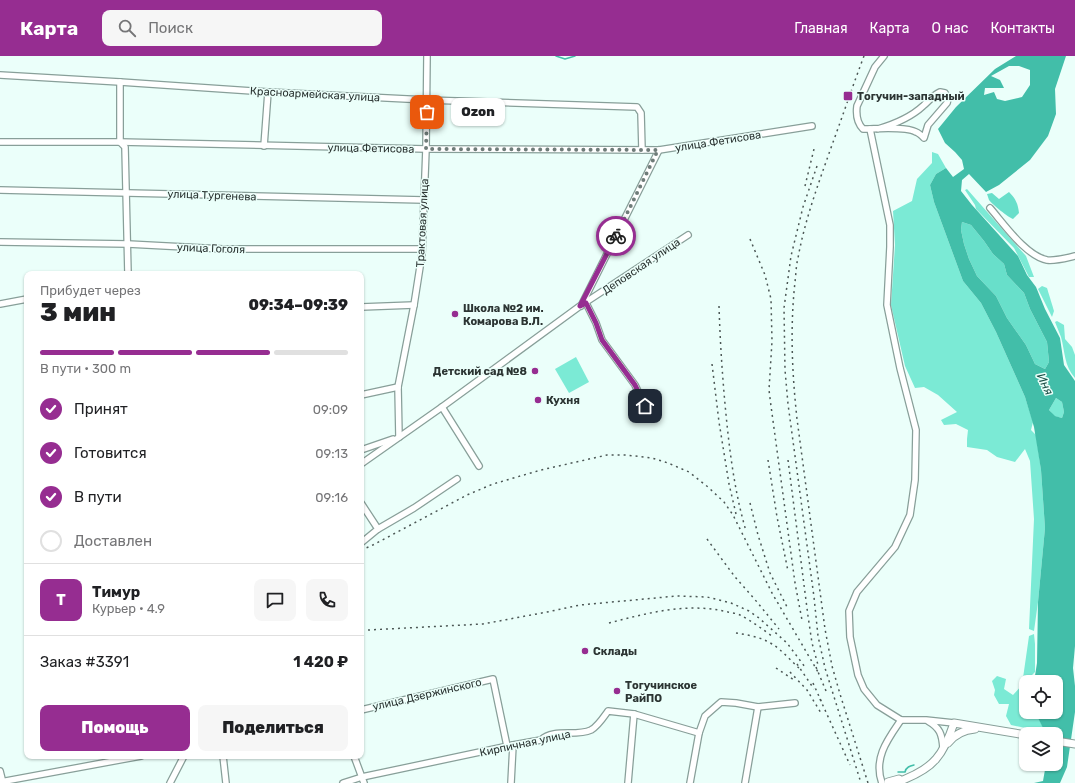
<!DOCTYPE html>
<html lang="ru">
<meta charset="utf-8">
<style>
body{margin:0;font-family:Rubik,sans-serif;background:#f6f6f6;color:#202124;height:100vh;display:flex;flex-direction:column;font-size:15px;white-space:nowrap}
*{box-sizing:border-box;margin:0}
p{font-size:13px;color:#757577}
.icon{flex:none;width:22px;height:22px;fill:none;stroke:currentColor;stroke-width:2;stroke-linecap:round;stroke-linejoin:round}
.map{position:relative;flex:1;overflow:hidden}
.details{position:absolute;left:24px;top:215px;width:340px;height:488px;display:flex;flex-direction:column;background:#fff;border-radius:8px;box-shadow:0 1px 3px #0004}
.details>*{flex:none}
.tools{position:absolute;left:1019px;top:619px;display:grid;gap:8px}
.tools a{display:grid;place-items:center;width:44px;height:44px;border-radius:8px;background:#fff;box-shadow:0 1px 3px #0004;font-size:20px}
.pin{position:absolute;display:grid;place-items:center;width:34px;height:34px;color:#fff;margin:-17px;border-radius:8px;box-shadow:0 2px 6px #0006}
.courier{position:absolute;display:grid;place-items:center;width:40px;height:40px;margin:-20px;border:3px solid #962d91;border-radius:50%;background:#fff;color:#222;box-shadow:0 1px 5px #0007}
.bubble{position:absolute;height:28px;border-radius:8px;background:#fff;box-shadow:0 1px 3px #0004;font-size:13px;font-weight:800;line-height:28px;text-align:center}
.overview em{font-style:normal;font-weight:800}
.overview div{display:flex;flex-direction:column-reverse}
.overview{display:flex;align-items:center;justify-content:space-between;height:68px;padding:0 16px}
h1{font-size:26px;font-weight:800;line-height:30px}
.bar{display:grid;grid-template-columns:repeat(4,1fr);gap:6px 4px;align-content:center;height:48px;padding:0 16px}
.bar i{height:5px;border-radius:3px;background:#e0e0e0}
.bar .active{background:#962d91}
.bar p{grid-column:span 4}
.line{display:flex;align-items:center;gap:10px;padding:0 16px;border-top:1px solid #e0e0e0}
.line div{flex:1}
.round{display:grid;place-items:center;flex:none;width:42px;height:42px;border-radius:8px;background:#f6f6f6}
ol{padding:0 16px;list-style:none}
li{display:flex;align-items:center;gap:12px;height:44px}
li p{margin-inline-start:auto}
li .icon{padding:4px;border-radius:50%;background:#962d91;color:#fff;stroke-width:4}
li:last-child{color:#757577}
li i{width:22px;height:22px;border:2px solid #e0e0e0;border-radius:50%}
.button{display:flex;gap:8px;margin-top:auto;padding:8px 16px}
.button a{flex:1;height:46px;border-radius:8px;background:#962d91;color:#fff;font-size:16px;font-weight:800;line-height:46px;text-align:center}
.button a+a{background:#f6f6f6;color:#202124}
header{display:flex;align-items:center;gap:24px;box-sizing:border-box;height:56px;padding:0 20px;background:#962d91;color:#fff}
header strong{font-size:19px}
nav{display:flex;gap:22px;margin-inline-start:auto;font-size:14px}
.search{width:280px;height:36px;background:#f6f6f6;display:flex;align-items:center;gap:10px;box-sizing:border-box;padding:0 14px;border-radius:8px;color:#757577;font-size:15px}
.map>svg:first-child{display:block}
.green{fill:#7bead5}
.forest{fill:#68dfca}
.water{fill:#42bea9;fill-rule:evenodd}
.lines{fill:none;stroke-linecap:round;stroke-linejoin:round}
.stream{stroke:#42bea9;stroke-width:1.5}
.minor-casing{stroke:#889f99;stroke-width:8}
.major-casing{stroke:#889f99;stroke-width:9}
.minor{stroke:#fff;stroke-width:5.5}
.major{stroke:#fff;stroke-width:7}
.rail{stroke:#4c5755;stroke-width:1.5;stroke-dasharray:2 4;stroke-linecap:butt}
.done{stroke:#6f7c79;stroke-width:4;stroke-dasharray:0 7.2}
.route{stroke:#962d91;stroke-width:5}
.poi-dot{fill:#962d91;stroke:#ebfffa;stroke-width:1.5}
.labels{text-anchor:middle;stroke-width:3;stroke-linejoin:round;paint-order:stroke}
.street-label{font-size:11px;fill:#2c3533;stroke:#ebfffa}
.poi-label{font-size:11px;font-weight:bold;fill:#2c3533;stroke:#ebfffa;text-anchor:start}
.water-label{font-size:12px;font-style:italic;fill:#194e45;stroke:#ebfffa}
</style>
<header>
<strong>Карта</strong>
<div class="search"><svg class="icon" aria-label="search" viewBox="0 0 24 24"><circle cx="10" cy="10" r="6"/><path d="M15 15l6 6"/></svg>Поиск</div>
<nav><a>Главная</a><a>Карта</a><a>О нас</a><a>Контакты</a></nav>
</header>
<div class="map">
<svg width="1075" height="727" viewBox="0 0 1075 727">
<rect width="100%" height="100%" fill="#ebfffa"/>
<g class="green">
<polygon points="932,96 938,98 946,112 936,118 930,129 934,146 963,225 981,247 996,276 1025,341 1033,366 1031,374 1036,379 1041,414 1045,472 1038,546 1034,575 1029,573 1034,463 1030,405 1025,393 1015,406 997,401 987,394 967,391 967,383 968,374 956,368 944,369 941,364 957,356 938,339 924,331 915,332 905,310 891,249 895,189 893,155 912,145 917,123 932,107"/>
<polygon points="967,133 1026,200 1034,221 1029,221 1014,192 976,153 975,149 965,134"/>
<polygon points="1042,230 1047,232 1054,255 1052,261 1038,233"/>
<path d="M1057,265L1064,269L1065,283L1072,291L1075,299V322C1064,310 1065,295 1061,281C1059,276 1057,271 1055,266Z"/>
<polygon points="576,301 589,326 569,337 555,313"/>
<polygon points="1056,342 1062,346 1064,356 1062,362 1054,360 1049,354"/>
<polygon points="1034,578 1035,588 1035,616 1029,622 1030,626 1026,626 1026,656 1035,656 1043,671 1040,675 1011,669 1006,660 1009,648 999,648 994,639 995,634 992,625 997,620 1006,623 1004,633 1013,639 1022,629 1029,580"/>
</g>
<g class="forest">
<path d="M1009,136C1016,143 1018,148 1019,157L1013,163C1008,161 993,149 989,144C988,141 988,141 987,138L992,137L999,143Z"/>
<polygon points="962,166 971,169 984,185 993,198 1004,208 1007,219 1024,237 1030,253 1047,286 1049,306 1045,313 1035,308 1026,289 1007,262 996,240 977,220 969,203 964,188 961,174"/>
</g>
<path class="water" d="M1016,0H1066L1055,33L1056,58L1048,80L1030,104L999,129L986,136L969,118L962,124L961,135L972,149L1018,200L1027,219L1036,231L1045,253L1060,282L1064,309L1075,325V590L1073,612L1075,630V656L1067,711L1060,727H1034L1043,725L1046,708H1056V678H1045L1044,674L1035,656H1056V626H1034L1037,607L1038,546L1045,472L1041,414L1034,371L1025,341L996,276L981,247L963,225L934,146L930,129L936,118L946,112L953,121L964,113L962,104L955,96L945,87L938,73L956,51L995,13ZM1009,10H1019L1030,14V29L1022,41L1005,45L997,43L994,36L984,39L985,32H1004L1000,24L991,20ZM962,166L971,169L984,185L993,198L1004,208L1007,219L1024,237L1030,253L1047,286L1049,306L1045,313L1035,308L1026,289L1007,262L996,240L977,220L969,203L964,188L961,174ZM1056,342L1062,346L1064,356L1062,362L1055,360L1049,354Z"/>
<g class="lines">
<g class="stream">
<polyline points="556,0 565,3 575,0"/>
<path d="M898,716H905C906,711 910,710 914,709"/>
</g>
<g class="minor-casing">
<g id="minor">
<polyline points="0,19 120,26 268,36 427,44 637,51 641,57 642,94"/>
<polyline points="120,26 120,86 125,91 128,218"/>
<polyline points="870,73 890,169 890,191 887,249 900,312 916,374 915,424 910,459 895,491 857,536 849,555 850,581 858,619 864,633 877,649 901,664 926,664 954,667"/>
<path d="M878,73C895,68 910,62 923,50C929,45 933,39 940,36L945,37L948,43L947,47L928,69L924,82C922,80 919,77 916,76C905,70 876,73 863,73C857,67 856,58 857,50L875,11L884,0"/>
<polyline points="0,86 120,86 426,93 659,94 812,70"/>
<polyline points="264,90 268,36"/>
<polyline points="0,134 424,144"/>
<path d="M990,152C1004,168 1026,200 1047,204C1056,205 1066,202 1075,200"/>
<polyline points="0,186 128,188 223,193 422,193"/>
<polyline points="586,247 596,267 602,284 635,329 645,350"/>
<polyline points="0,248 27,243"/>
<polyline points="581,250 659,94"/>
<polyline points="361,251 414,249"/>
<polyline points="361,339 398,331"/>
<polyline points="442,351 479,410"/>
<polyline points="399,381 398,331 414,249 422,198 426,93 427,0"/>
<polyline points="361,394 393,383"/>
<polyline points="361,408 442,351 580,250 688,179"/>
<polyline points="361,447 378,473 361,487"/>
<polyline points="378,473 414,452 457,423"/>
<polyline points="361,654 493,623 507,690"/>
<path d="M928,665C940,672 942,678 943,692"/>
<polyline points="223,700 226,727"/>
<polyline points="354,700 364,727"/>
<polyline points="0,715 3,727"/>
<polyline points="0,726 141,700"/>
<polyline points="170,727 184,700"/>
<path d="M343,727L362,721L513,689L541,684C554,672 576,681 591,674C598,670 603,662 608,655L634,658L699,677"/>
<polyline points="511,727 513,689"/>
<polyline points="628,727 634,658"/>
<polyline points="690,727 699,677 705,660 721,646 736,647 758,651 795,647"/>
<polyline points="745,727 758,651"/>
<path d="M882,727C873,702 888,683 901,664"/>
</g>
</g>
<g class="major-casing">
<g id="major">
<polyline points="1056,685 1075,688"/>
<path d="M948,687C955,678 964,674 975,673"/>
<polyline points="888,726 899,723"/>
<path d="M895,727C909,722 926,715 936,703C944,694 950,679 954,667L1026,679"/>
</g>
</g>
<use href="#minor" class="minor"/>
<use href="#major" class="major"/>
<g class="rail">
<path d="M864,0C853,29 843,59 832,89C819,126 805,163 798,202C796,210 796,218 795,226C790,272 792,316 797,363L825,573L832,610L840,638L868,727"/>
<polyline points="817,110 803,151 791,200 784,252 785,314 788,348 814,541 818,580 825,612 861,727"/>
<polyline points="805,130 814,93"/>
<polyline points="750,183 765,219 771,243 772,285 769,334 771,350 795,527 802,564"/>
<path d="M719,250C720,283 722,315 725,348C729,391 734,434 746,475"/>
<polyline points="712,308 719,366 729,428 736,458"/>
<polyline points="768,404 777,461 788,515"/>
<polyline points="788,404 808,560 812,587 818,609"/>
<polyline points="750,447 758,479 770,517 788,553"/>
<polyline points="707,483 735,521 757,546 779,573"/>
<polyline points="361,494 371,490 467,439 493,428 541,414 607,399 626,399 652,402 668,407 689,416 708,431 724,446 733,459 772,537 818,616"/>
<path d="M609,567C648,557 687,546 728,556C731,557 736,557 740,559C750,564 764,574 773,581"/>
<polyline points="368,574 483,568 547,556 580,549 677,540 707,541 731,547 749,555 759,562 787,587 805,611"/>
<path d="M736,577C748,579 761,581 772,588C782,594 791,605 800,613"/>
<polyline points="797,608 814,633"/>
<polyline points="816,611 826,635"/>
<polyline points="776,612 794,624"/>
<polyline points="790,616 807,634 821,657"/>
<polyline points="813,627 822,647"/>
<polyline points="820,643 850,709"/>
</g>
</g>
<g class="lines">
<polyline class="done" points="427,56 426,93 658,94 616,180"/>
<polyline class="route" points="616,180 580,250 586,247 596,267 602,284 635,329 645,350"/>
</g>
<g class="poi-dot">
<rect x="843" y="35" width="10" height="10" rx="2"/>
<circle cx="455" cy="258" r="4"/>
<circle cx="535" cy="315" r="4"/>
<circle cx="538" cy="344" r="4"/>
<circle cx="585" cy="595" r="4"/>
<circle cx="617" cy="635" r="4"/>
</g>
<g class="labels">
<g class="street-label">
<text transform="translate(315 38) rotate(3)" y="4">Красноармейская улица</text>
<text transform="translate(718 85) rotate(-9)" y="4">улица Фетисова</text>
<text transform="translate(371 92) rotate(1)" y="4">улица Фетисова</text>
<text transform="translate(212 139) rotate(2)" y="4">улица Тургенева</text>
<text transform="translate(422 167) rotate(-87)" y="4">Трактовая улица</text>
<text transform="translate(211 192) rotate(2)" y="4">улица Гоголя</text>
<text transform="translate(641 210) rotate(-34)" y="4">Деповская улица</text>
<text transform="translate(427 638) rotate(-13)" y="4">улица Дзержинского</text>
<text transform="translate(525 687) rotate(-12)" y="4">Кирпичная улица</text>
</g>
<g class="poi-label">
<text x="857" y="44">Тогучин-западный</text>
<text x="463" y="256">Школа №2 им.<tspan x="463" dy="13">Комарова В.Л.</tspan></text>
<text x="527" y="319" text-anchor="end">Детский сад №8</text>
<text x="546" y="348">Кухня</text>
<text x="593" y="599">Склады</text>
<text x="625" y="633">Тогучинское<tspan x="625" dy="13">РайПО</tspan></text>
</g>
<g class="water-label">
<text transform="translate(1045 328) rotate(65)" y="4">Иня</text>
</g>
</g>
</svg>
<div class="tools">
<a><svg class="icon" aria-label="locate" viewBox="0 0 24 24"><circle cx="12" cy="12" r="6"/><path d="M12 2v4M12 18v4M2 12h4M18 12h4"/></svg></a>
<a><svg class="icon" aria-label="layers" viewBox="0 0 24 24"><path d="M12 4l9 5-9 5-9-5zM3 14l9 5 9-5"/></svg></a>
</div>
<div class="pin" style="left:427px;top:56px;background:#ea580c"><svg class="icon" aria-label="bag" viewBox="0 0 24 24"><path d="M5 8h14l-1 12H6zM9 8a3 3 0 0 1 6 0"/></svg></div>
<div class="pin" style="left:645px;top:350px;background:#1f2937"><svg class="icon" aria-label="home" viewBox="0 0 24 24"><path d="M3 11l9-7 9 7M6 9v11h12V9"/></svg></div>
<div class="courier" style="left:616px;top:180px"><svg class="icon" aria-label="bike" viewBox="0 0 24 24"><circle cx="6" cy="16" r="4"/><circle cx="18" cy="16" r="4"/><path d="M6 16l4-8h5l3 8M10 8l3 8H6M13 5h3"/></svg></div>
<div class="bubble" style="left:451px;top:42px;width:54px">Ozon</div>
<section class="details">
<div class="overview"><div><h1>3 мин</h1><p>Прибудет через</p></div><em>09:34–09:39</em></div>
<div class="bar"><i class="active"></i><i class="active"></i><i class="active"></i><i></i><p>В пути · 300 m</p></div>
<ol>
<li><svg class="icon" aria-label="check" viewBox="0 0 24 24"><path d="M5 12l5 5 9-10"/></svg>Принят<p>09:09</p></li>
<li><svg class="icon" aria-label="check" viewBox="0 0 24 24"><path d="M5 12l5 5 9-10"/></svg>Готовится<p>09:13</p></li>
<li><svg class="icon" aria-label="check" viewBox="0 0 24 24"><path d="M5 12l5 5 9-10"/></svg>В пути<p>09:16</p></li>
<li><i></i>Доставлен</li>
</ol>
<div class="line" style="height:72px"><b class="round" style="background:#962d91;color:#fff">Т</b><div><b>Тимур</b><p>Курьер · 4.9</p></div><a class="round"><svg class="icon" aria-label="chat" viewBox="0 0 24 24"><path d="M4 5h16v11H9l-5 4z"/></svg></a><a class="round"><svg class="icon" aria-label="phone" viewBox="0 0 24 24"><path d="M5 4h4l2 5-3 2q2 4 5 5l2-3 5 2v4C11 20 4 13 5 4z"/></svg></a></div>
<div class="line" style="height:52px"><div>Заказ #3391</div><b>1 420 ₽</b></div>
<div class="button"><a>Помощь</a><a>Поделиться</a></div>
</section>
</div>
